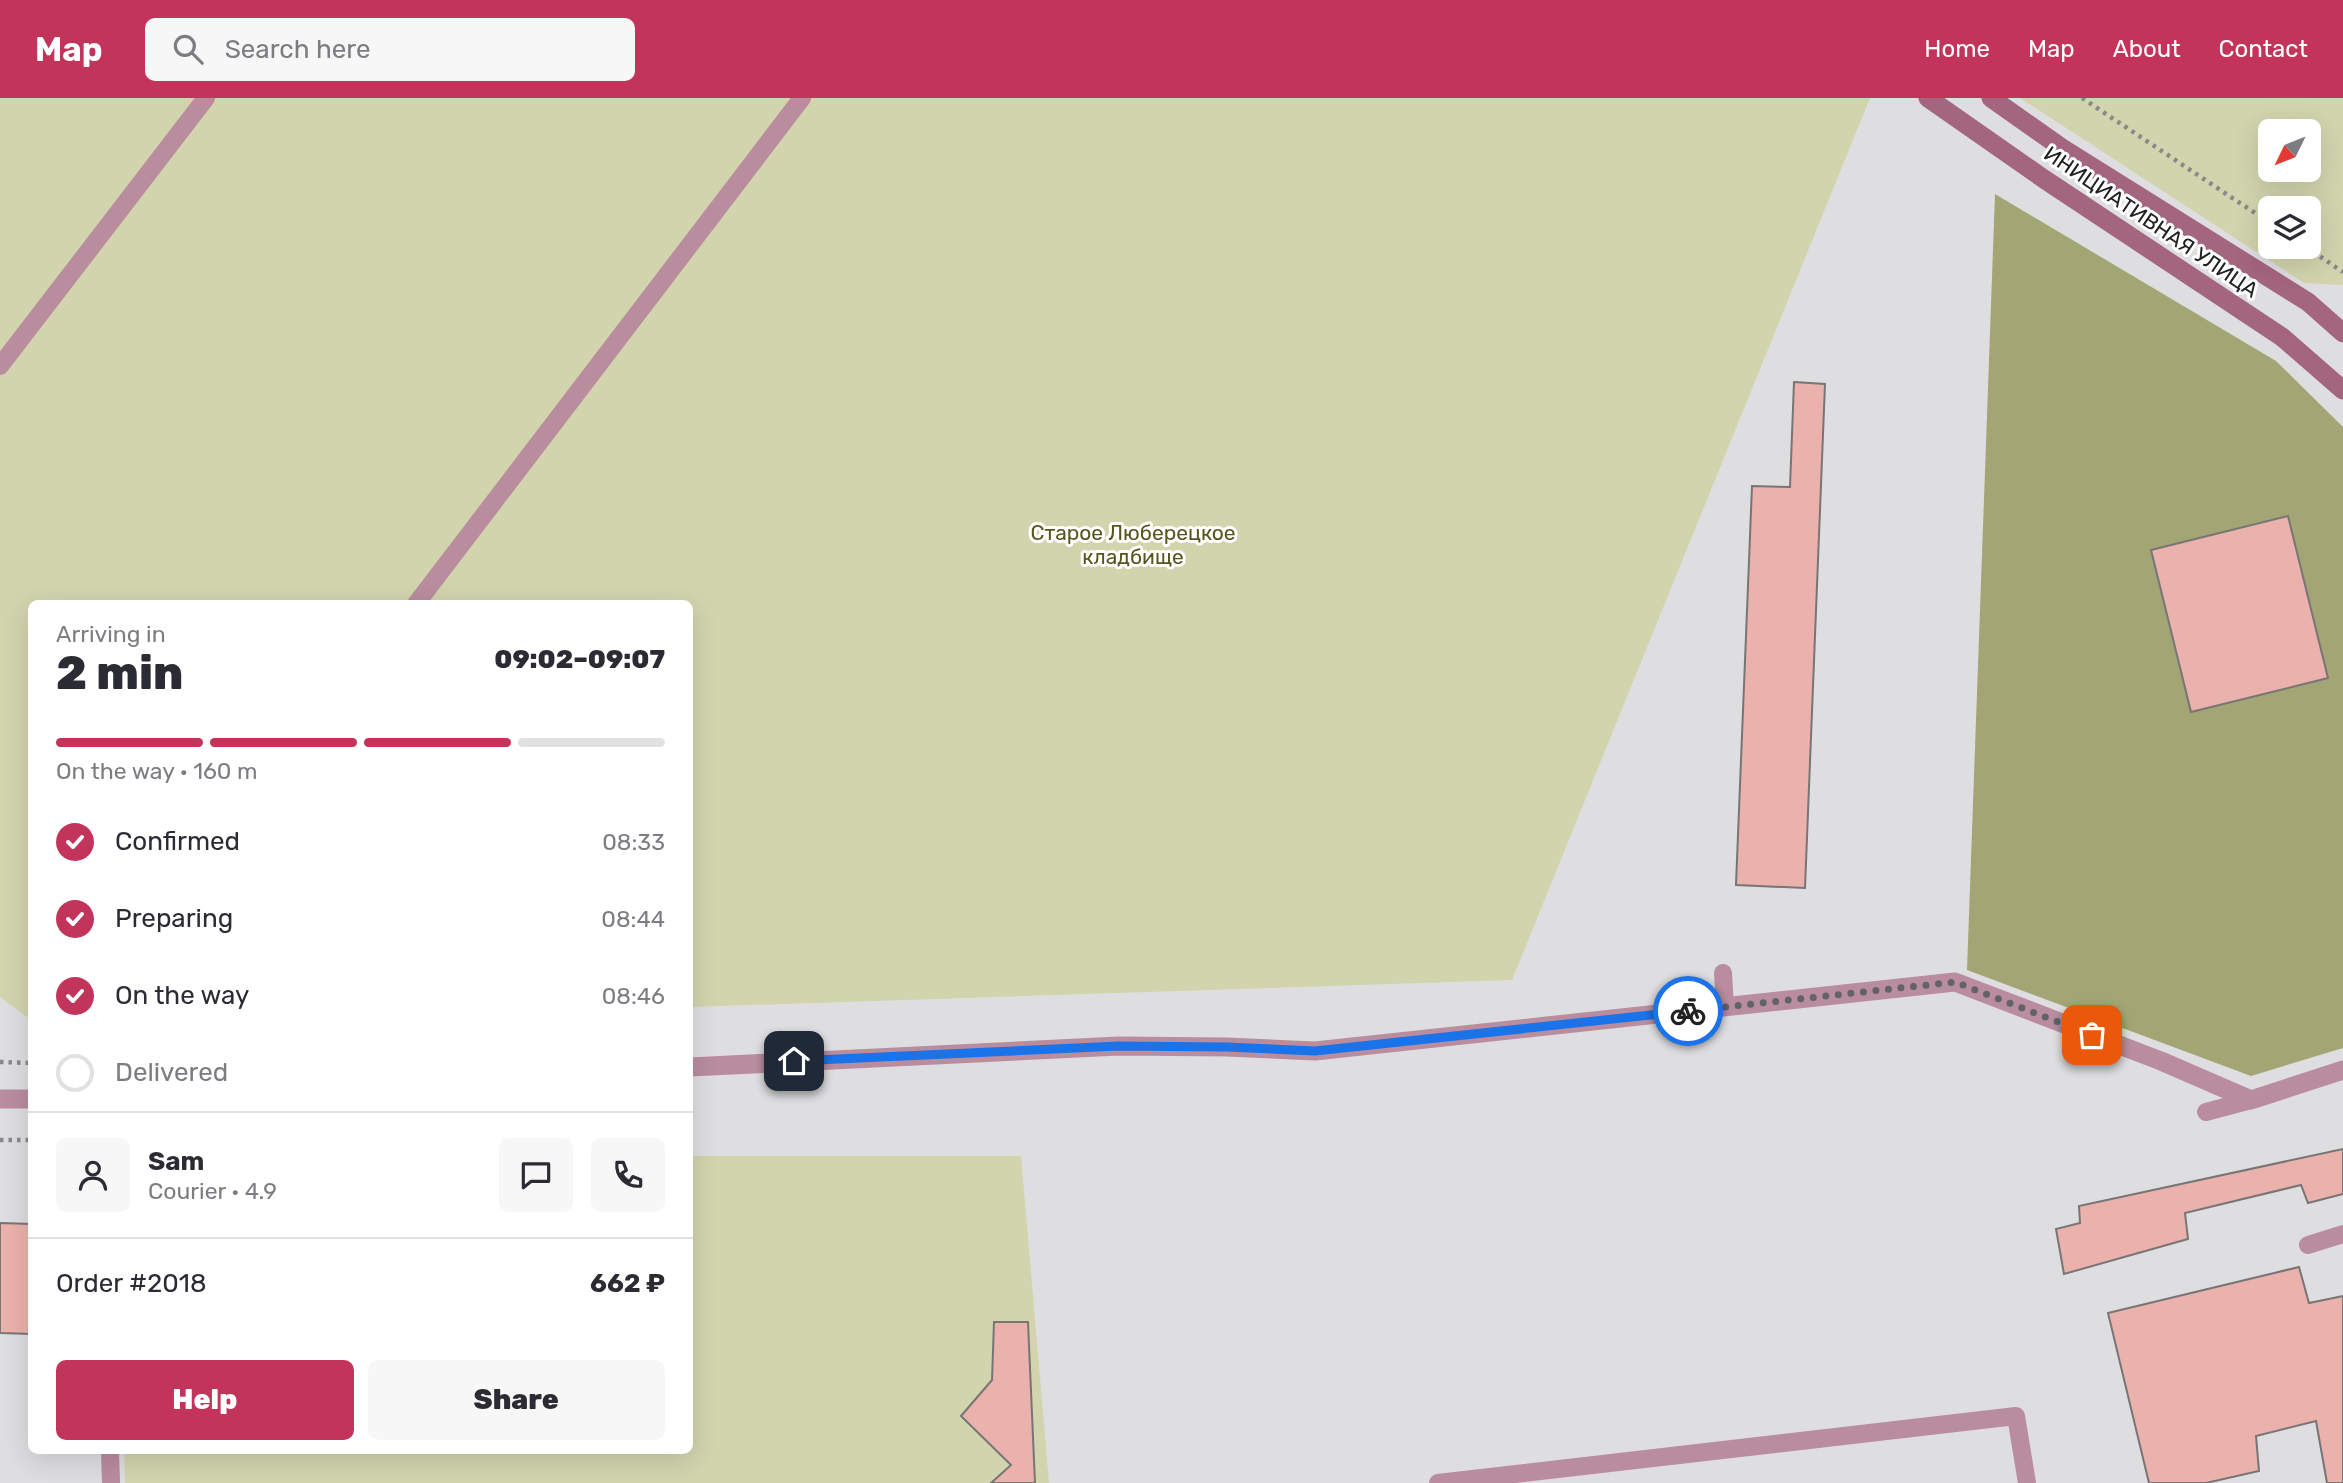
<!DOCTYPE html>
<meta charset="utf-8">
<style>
body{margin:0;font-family:Rubik,sans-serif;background:#f7f7f7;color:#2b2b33;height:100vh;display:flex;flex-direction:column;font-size:26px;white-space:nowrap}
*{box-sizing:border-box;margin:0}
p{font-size:23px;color:#7c7c81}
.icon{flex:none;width:38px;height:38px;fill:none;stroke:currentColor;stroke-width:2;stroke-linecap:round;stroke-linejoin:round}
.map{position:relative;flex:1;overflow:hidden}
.side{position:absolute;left:28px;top:502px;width:665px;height:854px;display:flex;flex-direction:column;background:#fff;border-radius:10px;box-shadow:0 7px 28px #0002}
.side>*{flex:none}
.needle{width:46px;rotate:227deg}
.fabs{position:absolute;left:2258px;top:21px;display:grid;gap:14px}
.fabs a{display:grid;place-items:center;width:63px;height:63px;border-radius:10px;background:#fff;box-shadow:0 7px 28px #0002;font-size:35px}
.pin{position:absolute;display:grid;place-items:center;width:60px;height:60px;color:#fff;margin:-30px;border-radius:14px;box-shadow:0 4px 10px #0006}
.courier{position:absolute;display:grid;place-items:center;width:70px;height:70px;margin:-35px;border:5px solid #1a73e8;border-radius:50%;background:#fff;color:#222;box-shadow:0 2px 9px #0007}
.overview em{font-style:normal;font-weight:800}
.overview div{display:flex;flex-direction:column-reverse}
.overview{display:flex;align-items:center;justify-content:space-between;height:119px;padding:0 28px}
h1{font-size:46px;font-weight:800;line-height:52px}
.bar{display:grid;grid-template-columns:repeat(4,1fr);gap:10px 7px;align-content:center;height:84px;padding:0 28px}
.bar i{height:9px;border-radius:5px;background:#e1e1e2}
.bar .selected{background:#c3345a}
.bar p{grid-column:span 4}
.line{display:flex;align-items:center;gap:18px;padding:0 28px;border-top:2px solid #e1e1e2}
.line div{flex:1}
.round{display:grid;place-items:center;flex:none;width:74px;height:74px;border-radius:10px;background:#f7f7f7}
ol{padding:0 28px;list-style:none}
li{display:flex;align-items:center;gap:21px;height:77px}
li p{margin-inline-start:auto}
li .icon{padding:7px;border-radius:50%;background:#c3345a;color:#fff;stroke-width:4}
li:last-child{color:#7c7c81}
li i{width:38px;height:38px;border:4px solid #e1e1e2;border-radius:50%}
.cta{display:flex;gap:14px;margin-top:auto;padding:14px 28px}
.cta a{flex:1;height:80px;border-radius:10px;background:#c3345a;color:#fff;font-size:28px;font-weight:800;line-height:80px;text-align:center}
.cta a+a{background:#f7f7f7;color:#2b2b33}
header{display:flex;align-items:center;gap:42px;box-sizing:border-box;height:98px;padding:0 35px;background:#c3345a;color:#fff}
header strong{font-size:33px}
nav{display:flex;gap:38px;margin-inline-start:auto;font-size:24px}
.search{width:490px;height:63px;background:#f7f7f7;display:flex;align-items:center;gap:18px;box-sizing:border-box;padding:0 24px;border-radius:10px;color:#7c7c81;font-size:26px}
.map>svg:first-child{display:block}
.green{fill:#d2d4ae;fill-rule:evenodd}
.forest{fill:#a3a674}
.building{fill:#ebb1ac;stroke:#777575;stroke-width:2}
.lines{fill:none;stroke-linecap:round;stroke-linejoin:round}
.path{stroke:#89898a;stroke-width:4.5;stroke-dasharray:3.5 5;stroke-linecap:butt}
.service{stroke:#b98d9e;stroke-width:18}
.minor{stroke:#b98d9e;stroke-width:19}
.secondary{stroke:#a4657e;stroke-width:19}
.done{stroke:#626364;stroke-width:7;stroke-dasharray:0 12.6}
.route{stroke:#1a73e8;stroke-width:9}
.labels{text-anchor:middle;stroke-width:6;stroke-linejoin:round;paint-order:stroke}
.street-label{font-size:21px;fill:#202121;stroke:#fff}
.park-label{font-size:21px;fill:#55561d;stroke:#fff}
</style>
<header>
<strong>Map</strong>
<div class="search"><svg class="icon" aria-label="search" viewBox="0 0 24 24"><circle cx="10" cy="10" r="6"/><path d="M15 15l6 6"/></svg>Search here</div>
<nav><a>Home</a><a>Map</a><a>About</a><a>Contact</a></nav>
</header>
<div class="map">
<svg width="2343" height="1385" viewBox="0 0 2343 1385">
<rect width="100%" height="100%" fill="#dedee0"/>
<g class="green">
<polygon points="0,0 1870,0 1512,882 690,909 690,506 32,506 31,922 0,899"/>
<path d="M2020,0H2343V187L2304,185ZM2308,33V72H2270V33ZM2308,110V149H2270V110Z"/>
<polygon points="690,1058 1021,1058 1049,1385 125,1385 124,1353 690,1353"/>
</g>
<polygon class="forest" points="1995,96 2276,263 2343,329 2343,950 2251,978 1967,872"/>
<g class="building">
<polygon points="1794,284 1825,286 1805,790 1736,787 1752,388 1790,389"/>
<polygon points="2288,418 2328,580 2191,614 2151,452"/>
<polygon points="2343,1051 2343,1096 2308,1105 2301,1087 2185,1115 2188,1141 2064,1176 2056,1131 2080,1125 2079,1108"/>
<polygon points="0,1125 32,1126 32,1236 0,1235"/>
<polygon points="2299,1169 2309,1205 2343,1198 2343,1385 2327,1385 2316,1323 2256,1338 2259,1373 2206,1385 2149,1385 2108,1215"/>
<polygon points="994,1224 1028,1224 1035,1385 991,1385 1011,1367 961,1318 992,1282"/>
</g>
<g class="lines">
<g class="path">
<polyline points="2082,0 2270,125"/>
<polyline points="2306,149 2343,174"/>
<polyline points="0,964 32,965"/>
<polyline points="0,1042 32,1042"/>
</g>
<g class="service">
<polyline points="0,268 206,0"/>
<polyline points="416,506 802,0"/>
<polyline points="1723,875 1725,909"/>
<polyline points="2206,1014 2251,1002"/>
<polyline points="2308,1147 2343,1136"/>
<polyline points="110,1353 111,1385"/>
<polyline points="1438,1385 2016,1318 2027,1385"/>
</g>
<g class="minor">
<polyline points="690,969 1119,948 1227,949 1315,953 1955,884 2161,963 2251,1002 2343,972"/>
<polyline points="0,1001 32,1001"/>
</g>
<g class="secondary">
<polyline points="1928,0 2044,81 2282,239 2343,292"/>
<polyline points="1991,0 2062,50 2308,204 2343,235"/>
</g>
</g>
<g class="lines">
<polyline class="done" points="1688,913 1955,884 2092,937"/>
<polyline class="route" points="794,963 1119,948 1227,949 1315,953 1688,913"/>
</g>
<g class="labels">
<g class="street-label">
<text transform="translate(2151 124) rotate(34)" y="7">ИНИЦИАТИВНАЯ УЛИЦА</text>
</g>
<g class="park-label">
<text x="1133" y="442">Старое Люберецкое<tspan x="1133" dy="24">кладбище</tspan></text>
</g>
</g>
</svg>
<div class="fabs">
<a><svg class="needle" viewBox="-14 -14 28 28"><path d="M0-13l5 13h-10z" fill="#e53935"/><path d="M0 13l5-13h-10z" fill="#7c7c81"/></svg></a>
<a><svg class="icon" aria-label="layers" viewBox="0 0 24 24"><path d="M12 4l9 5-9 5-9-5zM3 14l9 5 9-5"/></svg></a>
</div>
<div class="pin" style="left:2092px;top:937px;background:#ea580c"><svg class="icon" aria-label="bag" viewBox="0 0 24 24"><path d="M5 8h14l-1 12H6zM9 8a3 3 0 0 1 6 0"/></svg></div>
<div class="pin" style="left:794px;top:963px;background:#1f2937"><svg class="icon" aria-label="home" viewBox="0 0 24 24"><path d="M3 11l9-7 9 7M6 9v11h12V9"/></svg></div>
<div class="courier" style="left:1688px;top:913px"><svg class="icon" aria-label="bike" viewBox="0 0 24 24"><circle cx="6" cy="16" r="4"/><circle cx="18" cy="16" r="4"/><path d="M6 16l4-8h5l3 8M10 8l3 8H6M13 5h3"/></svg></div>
<section class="side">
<div class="overview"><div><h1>2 min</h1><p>Arriving in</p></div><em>09:02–09:07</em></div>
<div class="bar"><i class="selected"></i><i class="selected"></i><i class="selected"></i><i></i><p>On the way · 160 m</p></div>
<ol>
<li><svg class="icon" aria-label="check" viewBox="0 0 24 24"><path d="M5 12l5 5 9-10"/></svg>Confirmed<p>08:33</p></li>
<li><svg class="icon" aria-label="check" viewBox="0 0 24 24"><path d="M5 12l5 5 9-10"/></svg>Preparing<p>08:44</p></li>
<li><svg class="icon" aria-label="check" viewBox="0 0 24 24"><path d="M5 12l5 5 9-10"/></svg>On the way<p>08:46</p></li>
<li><i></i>Delivered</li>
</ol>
<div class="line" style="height:126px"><a class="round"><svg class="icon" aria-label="person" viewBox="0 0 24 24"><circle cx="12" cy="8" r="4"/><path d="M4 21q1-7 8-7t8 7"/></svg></a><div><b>Sam</b><p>Courier · 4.9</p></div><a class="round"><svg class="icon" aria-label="chat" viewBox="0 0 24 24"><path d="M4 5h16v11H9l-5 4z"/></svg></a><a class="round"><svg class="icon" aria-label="phone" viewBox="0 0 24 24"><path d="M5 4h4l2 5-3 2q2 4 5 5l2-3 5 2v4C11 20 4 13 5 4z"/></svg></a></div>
<div class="line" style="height:91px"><div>Order #2018</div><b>662 ₽</b></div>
<div class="cta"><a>Help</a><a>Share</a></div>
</section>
</div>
